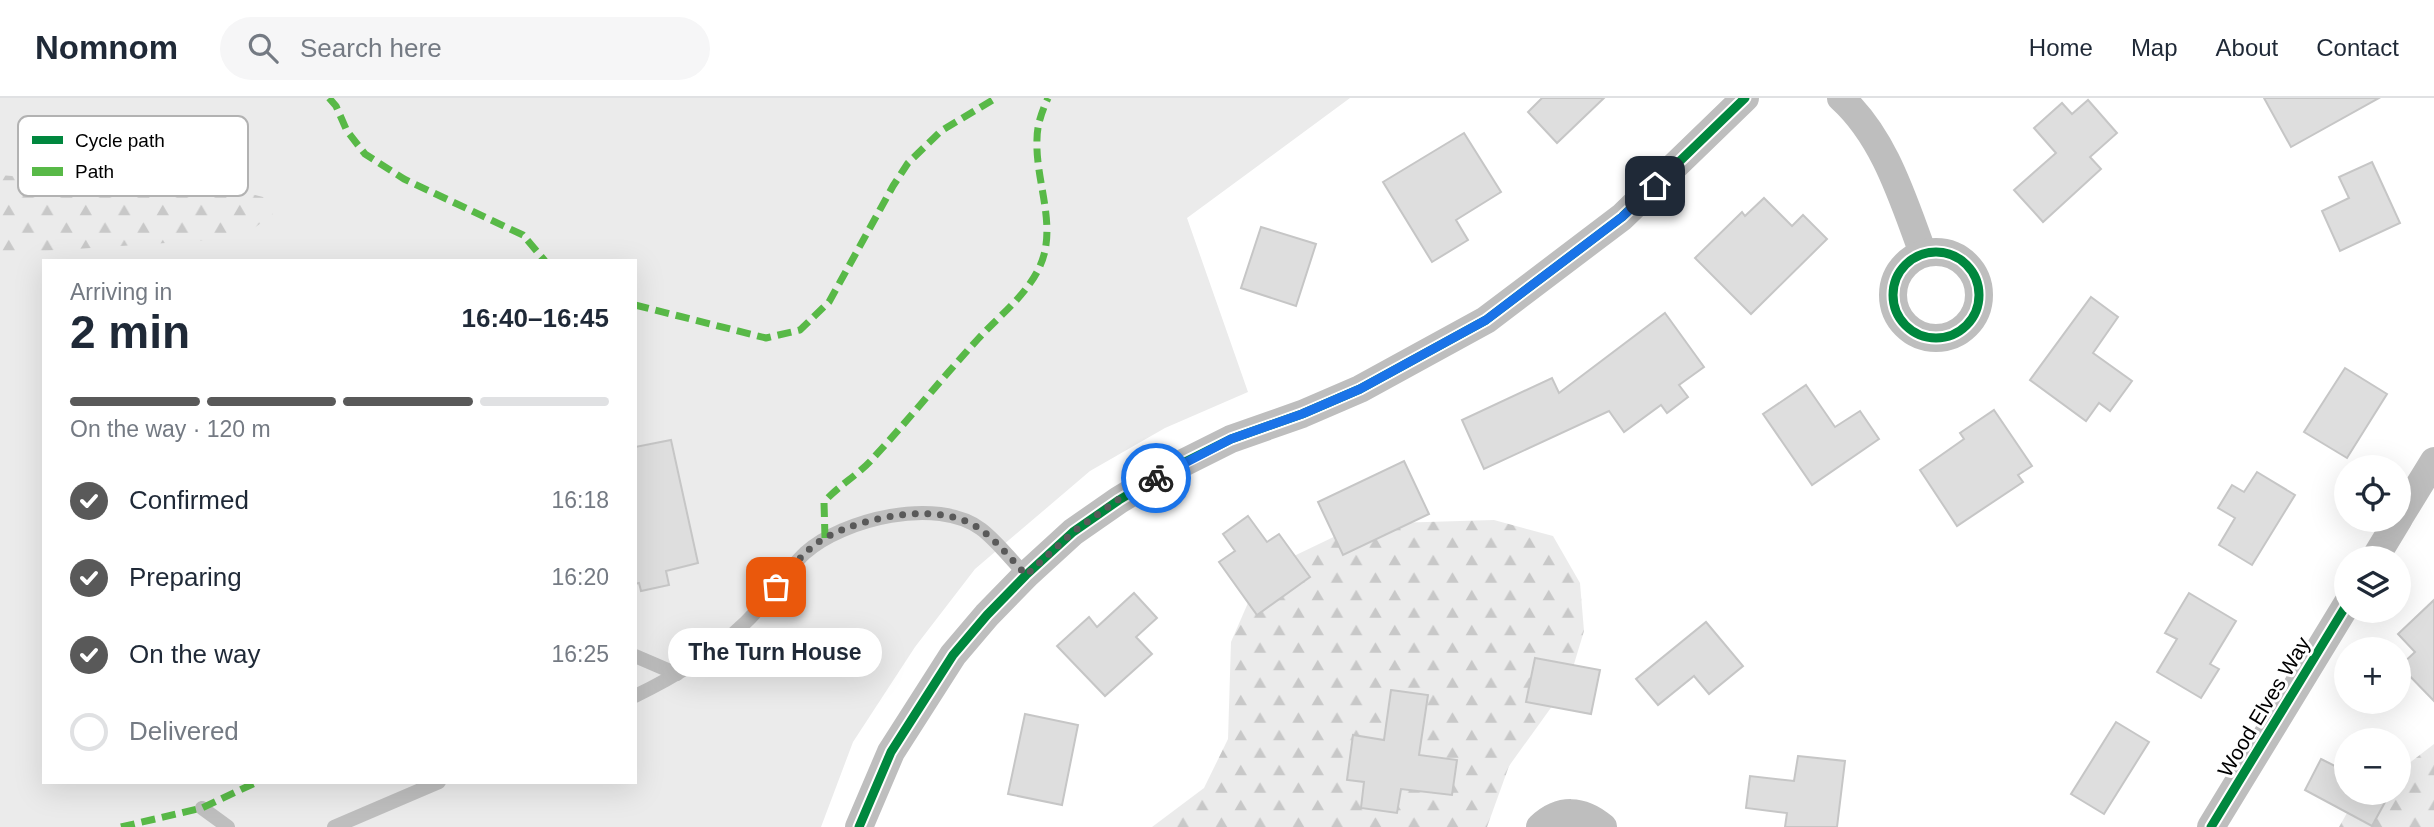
<!DOCTYPE html>
<meta charset="utf-8">
<style>
body{margin:0;font-family:Helvetica,sans-serif;background:#f6f6f7;color:#1f2937;height:100vh;display:flex;flex-direction:column;font-size:26px;white-space:nowrap}
*{box-sizing:border-box;margin:0}
p{font-size:23px;color:#747a83}
.icon{flex:none;width:38px;height:38px;fill:none;stroke:currentColor;stroke-width:2;stroke-linecap:round;stroke-linejoin:round}
.map{position:relative;flex:1;overflow:hidden}
.side{position:absolute;left:42px;top:161px;width:595px;height:525px;display:flex;flex-direction:column;background:#fff;border-radius:0px;box-shadow:0 7px 28px #0002}
.side>*{flex:none}
.controls{position:absolute;left:2334px;top:357px;display:grid;gap:14px}
.controls a{display:grid;place-items:center;width:77px;height:77px;border-radius:50%;background:#fff;box-shadow:0 7px 28px #0002;font-size:35px}
.pin{position:absolute;display:grid;place-items:center;width:60px;height:60px;color:#fff;margin:-30px;border-radius:14px;box-shadow:0 4px 10px #0006}
.courier{position:absolute;display:grid;place-items:center;width:70px;height:70px;margin:-35px;border:5px solid #1a73e8;border-radius:50%;background:#fff;color:#222;box-shadow:0 2px 9px #0007}
.bubble{position:absolute;height:49px;border-radius:24px;background:#fff;box-shadow:0 7px 28px #0002;font-size:23px;font-weight:700;line-height:49px;text-align:center}
.headline em{font-style:normal;font-weight:700}
.headline div{display:flex;flex-direction:column-reverse}
.headline{display:flex;align-items:center;justify-content:space-between;height:119px;padding:0 28px}
h1{font-size:46px;font-weight:700;line-height:52px}
.bar{display:grid;grid-template-columns:repeat(4,1fr);gap:10px 7px;align-content:center;height:84px;padding:0 28px}
.bar i{height:9px;border-radius:5px;background:#e0e1e3}
.bar .on{background:#595959}
.bar p{grid-column:span 4}
ol{padding:0 28px;list-style:none}
li{display:flex;align-items:center;gap:21px;height:77px}
li p{margin-inline-start:auto}
li .icon{padding:7px;border-radius:50%;background:#595959;color:#fff;stroke-width:4}
li:last-child{color:#747a83}
li i{width:38px;height:38px;border:4px solid #e0e1e3;border-radius:50%}
header{display:flex;align-items:center;gap:42px;box-sizing:border-box;height:98px;padding:0 35px;background:#fff;border-bottom:2px solid #e0e1e3}
header strong{font-size:33px}
nav{display:flex;gap:38px;margin-inline-start:auto;font-size:24px}
.search{width:490px;height:63px;background:#f6f6f7;display:flex;align-items:center;gap:18px;box-sizing:border-box;padding:0 24px;border-radius:38px;color:#747a83;font-size:26px}
.map>svg:first-child{display:block}
.green{fill:#ebebeb;fill-rule:evenodd}
.forest{fill:url(#forest-firs)}
.building{fill:#dedede;stroke:#c6c6c6;stroke-width:2}
.lines{fill:none;stroke-linecap:round;stroke-linejoin:round}
.lane{stroke:#bebebe;stroke-width:14}
.street{stroke:#bebebe;stroke-width:28}
.quiet{stroke:#58b947;stroke-width:7;stroke-dasharray:14 7;stroke-linecap:butt}
.cycleway-casing{stroke:#fff;stroke-width:13}
.cycleway{stroke:#00873e;stroke-width:9}
.done{stroke:#595959;stroke-width:7;stroke-dasharray:0 12.6}
.route{stroke:#1a73e8;stroke-width:9}
.labels{text-anchor:middle;stroke-width:6;stroke-linejoin:round;paint-order:stroke}
.street-label{font-size:21px;fill:#000;stroke:#fff}
.key{fill:#fff;stroke:#b2b2b2;stroke-width:2}
.key-label{font-size:19px;fill:#000}
</style>
<header>
<strong>Nomnom</strong>
<div class="search"><svg class="icon" aria-label="search" viewBox="0 0 24 24"><circle cx="10" cy="10" r="6"/><path d="M15 15l6 6"/></svg>Search here</div>
<nav><a>Home</a><a>Map</a><a>About</a><a>Contact</a></nav>
</header>
<div class="map">
<svg width="2434" height="729" viewBox="0 0 2434 729">
<defs>
<pattern id="forest-firs" width="22" height="20" patternUnits="userSpaceOnUse" patternTransform="scale(1.75)"><rect width="22" height="20" fill="#ebebeb"/><path d="M5 1l3.5 6h-7zM16 11l3.5 6h-7z" fill="#c8c8c8"/></pattern>
</defs>
<rect width="100%" height="100%" fill="#fff"/>
<path class="green" d="M0,0H1350L1187,120L1248,294L1165,330L1090,373L975,471L915,549L853,644L821,729H0ZM44,163H635V684H44Z"/>
<g class="forest">
<polygon points="0,77 119,87 227,90 263,99 273,116 241,140 0,156"/>
<polygon points="1494,422 1553,438 1580,485 1584,533 1568,586 1509,668 1487,729 1152,729 1204,690 1228,641 1231,544 1254,491 1296,457 1344,434 1393,425"/>
<polygon points="2434,646 2434,729 2339,729 2347,715 2372,695 2399,695 2399,673"/>
</g>
<g class="building">
<polygon points="1542,0 1604,0 1557,45 1528,14"/>
<polygon points="2264,0 2379,0 2291,49"/>
<polygon points="2088,2 2117,35 2090,59 2101,71 2043,124 2014,92 2056,55 2034,30 2062,5 2072,16"/>
<polygon points="1464,35 1501,94 1456,122 1468,142 1432,164 1383,84"/>
<polygon points="2372,64 2400,125 2340,153 2322,113 2349,100 2339,79"/>
<polygon points="1764,100 1792,128 1803,117 1827,141 1751,216 1695,160 1742,114 1745,118"/>
<polygon points="1261,129 1316,146 1296,208 1241,190"/>
<polygon points="2091,199 2118,219 2093,255 2132,283 2110,313 2099,305 2086,323 2030,282"/>
<polygon points="1665,215 1704,269 1679,287 1688,299 1667,315 1661,307 1624,334 1609,313 1484,371 1462,322 1552,280 1559,295"/>
<polygon points="2345,270 2387,296 2347,360 2304,334"/>
<polygon points="1806,287 1835,329 1860,313 1879,341 1812,387 1763,316"/>
<polygon points="1994,312 2032,368 2018,377 2023,384 1957,428 1920,372 1964,341 1960,335"/>
<polygon points="671,342 698,465 666,473 669,487 641,493 639,485 635,486 635,349"/>
<polygon points="1404,363 1429,416 1343,457 1318,404"/>
<polygon points="2257,374 2295,397 2252,467 2219,447 2235,420 2218,410 2232,387 2244,394"/>
<polygon points="1248,418 1267,444 1279,436 1310,479 1257,517 1219,464 1235,453 1223,436"/>
<polygon points="1134,495 1157,520 1136,539 1152,556 1105,598 1057,548 1089,519 1097,529"/>
<polygon points="2189,495 2236,523 2210,566 2219,571 2201,600 2157,574 2177,541 2165,535"/>
<polygon points="2434,502 2434,603 2400,568 2415,554 2398,536"/>
<polygon points="1706,524 1743,568 1709,596 1694,578 1658,607 1636,581"/>
<polygon points="1535,560 1600,572 1591,616 1526,604"/>
<polygon points="1391,592 1428,597 1419,657 1457,662 1452,697 1401,691 1397,715 1361,710 1364,684 1347,682 1353,637 1384,642"/>
<polygon points="1025,616 1078,627 1062,707 1008,696"/>
<polygon points="2116,624 2149,644 2104,716 2071,696"/>
<polygon points="1798,658 1845,663 1837,729 1785,729 1787,715 1746,710 1750,678 1794,683"/>
<polygon points="2321,661 2347,674 2347,695 2390,695 2372,728 2305,692"/>
</g>
<g class="lines">
<g class="lane">
<polyline points="635,558 677,576"/>
<path d="M635,598C676,578 713,556 746,524C768,503 783,476 805,455C843,421 937,398 981,431C997,443 1011,462 1026,477"/>
<polyline points="202,710 228,729"/>
<polyline points="334,729 439,684"/>
</g>
<g class="street">
<path d="M1841,0C1885,40 1903,102 1923,155"/>
<circle cx="1936" cy="197" r="43"/>
<polyline points="2399,420 2434,363"/>
<polyline points="2375,460 2398,422"/>
<polyline points="859,729 891,654 953,557 987,517 1026,477 1073,434 1119,402 1169,372 1231,341 1302,316 1360,291 1486,222 1622,119 1745,0"/>
<path d="M1540,729C1560,710 1582,711 1603,729"/>
<polyline points="2211,729 2347,506"/>
</g>
<g class="quiet">
<polyline points="329,0 336,8 347,33 365,56 404,81 523,137 545,163"/>
<polyline points="635,207 766,240 800,232 829,204 893,88 908,65 941,33 996,0"/>
<path d="M825,440L824,404C839,387 860,376 875,358C910,320 943,279 978,241C999,218 1027,197 1040,168C1058,128 1035,83 1037,41C1037,27 1042,13 1048,0"/>
<polyline points="121,729 202,710 257,684"/>
</g>
<g class="cycleway-casing">
<g id="cycleway">
<circle cx="1936" cy="197" r="43"/>
<polyline points="859,729 891,654 953,557 987,517 1026,477 1073,434 1119,402 1169,372 1231,341 1302,316 1360,291 1486,222 1622,119 1745,0"/>
<polyline points="2211,729 2347,506"/>
</g>
</g>
<use href="#cycleway" class="cycleway"/>
</g>
<g class="lines">
<path class="done" d="M776,489C790,472 805,451 825,440C865,418 941,403 980,431C997,443 1012,462 1026,477L1073,434L1119,401L1156,380"/>
<polyline class="route" points="1156,380 1231,341 1302,316 1360,291 1486,222 1622,119 1655,88"/>
</g>
<g class="labels">
<g class="street-label">
<text transform="translate(2264 609) rotate(-59)" y="7">Wood Elves Way</text>
</g>
</g>
<rect x="18" y="18" width="230" height="80" rx="10" class="key"/>
<rect x="32" y="38" width="31" height="8" fill="#00873e"/>
<rect x="32" y="69" width="31" height="9" fill="#58b947"/>
<g class="key-label">
<text x="75" y="49">Cycle path</text>
<text x="75" y="80">Path</text>
</g>
</svg>
<div class="controls">
<a><svg class="icon" aria-label="locate" viewBox="0 0 24 24"><circle cx="12" cy="12" r="6"/><path d="M12 2v4M12 18v4M2 12h4M18 12h4"/></svg></a>
<a><svg class="icon" aria-label="layers" viewBox="0 0 24 24"><path d="M12 4l9 5-9 5-9-5zM3 14l9 5 9-5"/></svg></a>
<a>+</a>
<a>−</a>
</div>
<div class="pin" style="left:776px;top:489px;background:#ea580c"><svg class="icon" aria-label="bag" viewBox="0 0 24 24"><path d="M5 8h14l-1 12H6zM9 8a3 3 0 0 1 6 0"/></svg></div>
<div class="pin" style="left:1655px;top:88px;background:#1f2937"><svg class="icon" aria-label="home" viewBox="0 0 24 24"><path d="M3 11l9-7 9 7M6 9v11h12V9"/></svg></div>
<div class="courier" style="left:1156px;top:380px"><svg class="icon" aria-label="bike" viewBox="0 0 24 24"><circle cx="6" cy="16" r="4"/><circle cx="18" cy="16" r="4"/><path d="M6 16l4-8h5l3 8M10 8l3 8H6M13 5h3"/></svg></div>
<div class="bubble" style="left:668px;top:530px;width:214px">The Turn House</div>
<section class="side">
<div class="headline"><div><h1>2 min</h1><p>Arriving in</p></div><em>16:40–16:45</em></div>
<div class="bar"><i class="on"></i><i class="on"></i><i class="on"></i><i></i><p>On the way · 120 m</p></div>
<ol>
<li><svg class="icon" aria-label="check" viewBox="0 0 24 24"><path d="M5 12l5 5 9-10"/></svg>Confirmed<p>16:18</p></li>
<li><svg class="icon" aria-label="check" viewBox="0 0 24 24"><path d="M5 12l5 5 9-10"/></svg>Preparing<p>16:20</p></li>
<li><svg class="icon" aria-label="check" viewBox="0 0 24 24"><path d="M5 12l5 5 9-10"/></svg>On the way<p>16:25</p></li>
<li><i></i>Delivered</li>
</ol>
</section>
</div>
